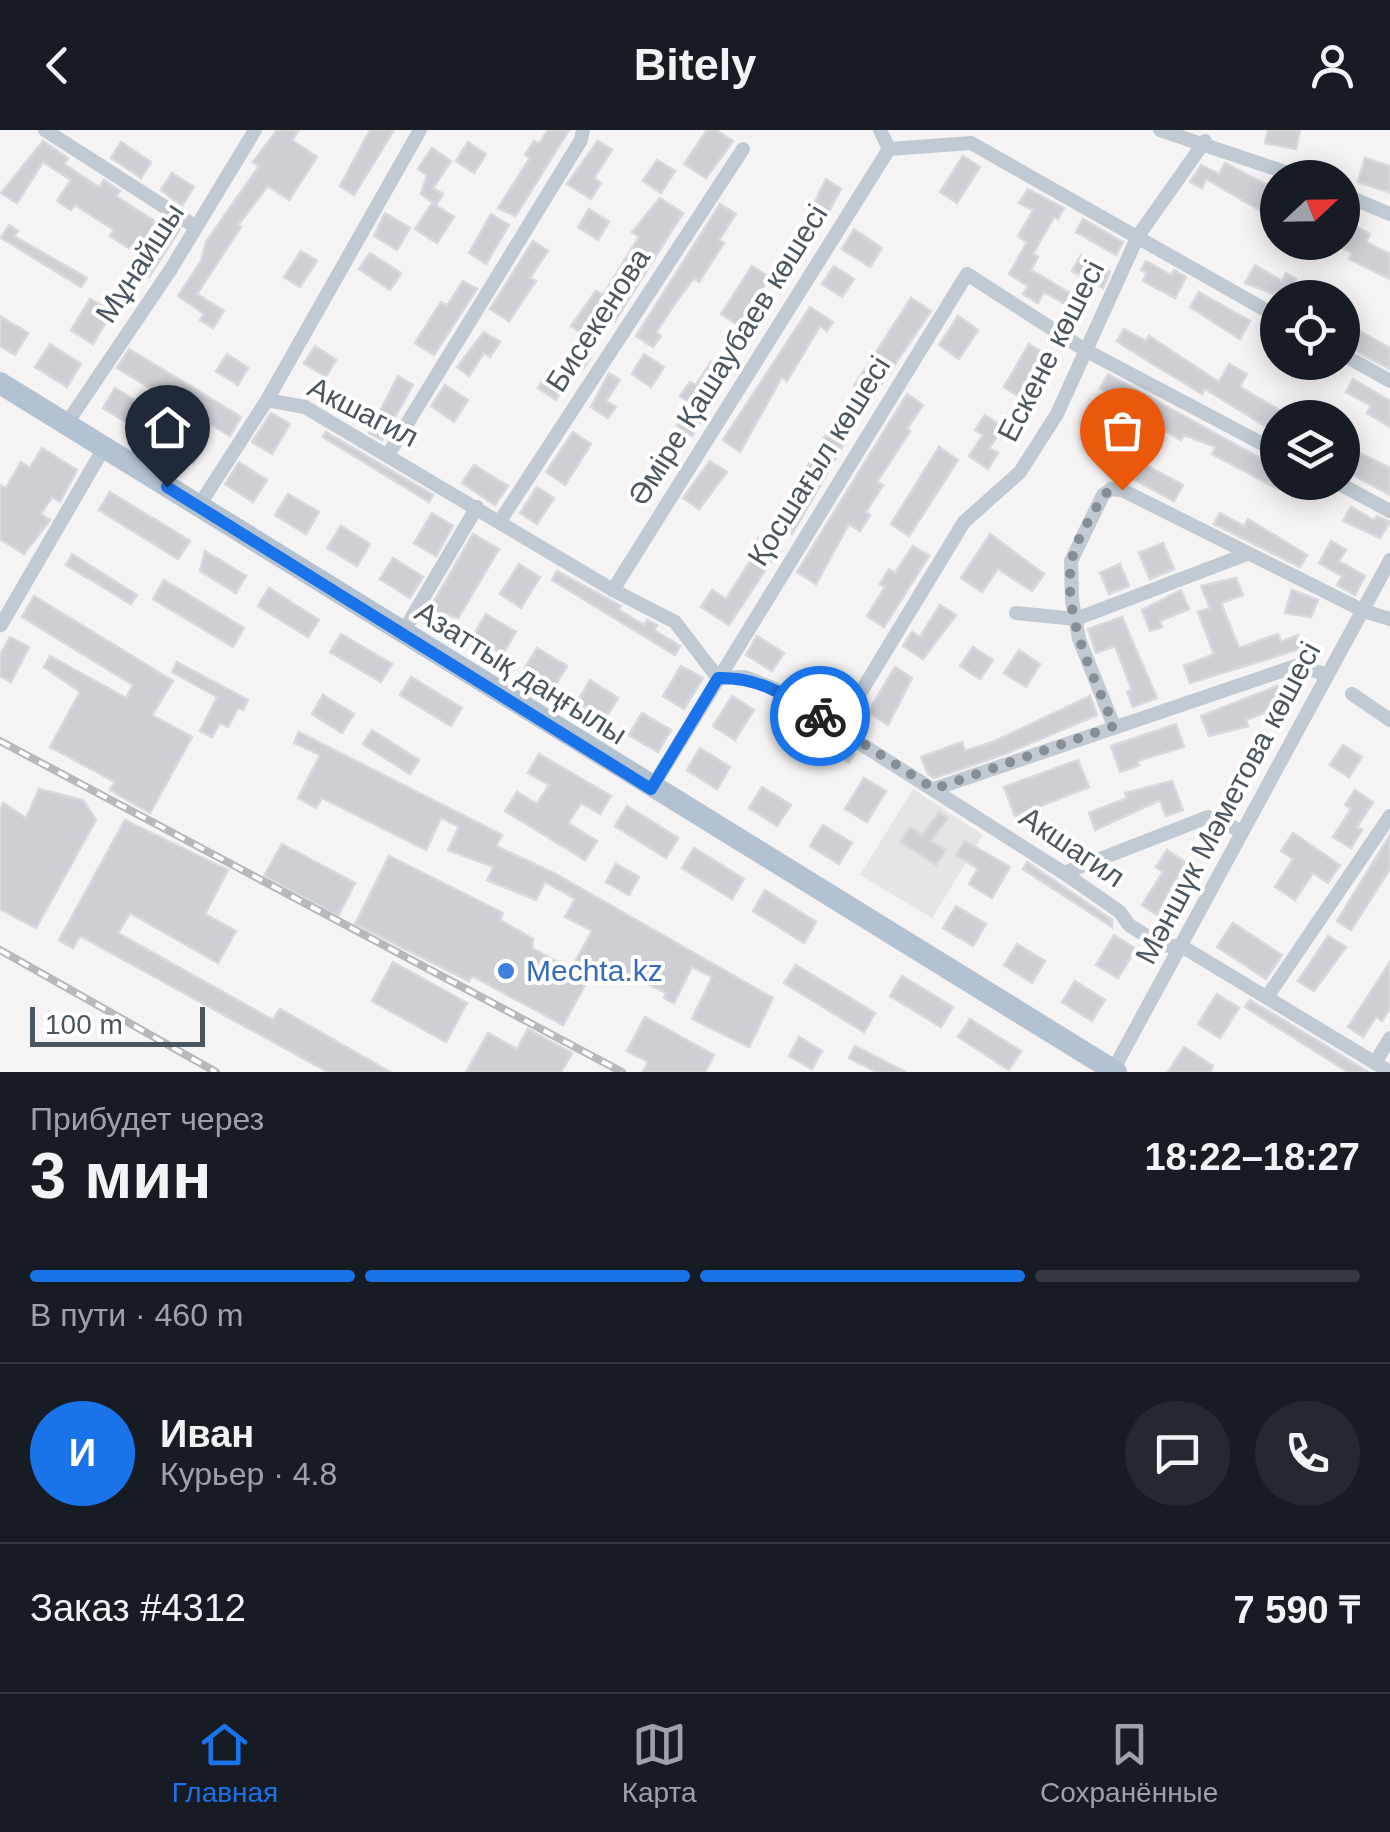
<!DOCTYPE html>
<html lang="ru">
<meta charset="utf-8">
<style>
body{margin:0;font-family:Helvetica,sans-serif;background:#242831;color:#f1f3f6;height:100vh;display:flex;flex-direction:column;font-size:38px;white-space:nowrap}
*{box-sizing:border-box;margin:0}
p{font-size:32px;color:#9ea1a6}
.icon{flex:none;width:55px;height:55px;fill:none;stroke:currentColor;stroke-width:2;stroke-linecap:round;stroke-linejoin:round}
.map{position:relative;height:942px;overflow:hidden}
.details{display:flex;flex-direction:column;background:#171b24;flex:1}
.details>*{flex:none}
.needle{width:65px;rotate:68deg}
.buttons{position:absolute;left:1260px;top:30px;display:grid;gap:20px}
.buttons a{display:grid;place-items:center;width:100px;height:100px;border-radius:50%;background:#171b24;box-shadow:0 5px 25px #0003;font-size:50px}
.scale{position:absolute;left:30px;bottom:25px;width:175px;box-sizing:border-box;padding-left:10px;border:5px solid #4a5661;border-top:0;font-size:28px;line-height:35px;white-space:nowrap;color:#4a5661;-webkit-text-stroke:8px #fff;paint-order:stroke}
.pin{position:absolute;display:grid;place-items:center;width:85px;height:85px;color:#fff;margin:-102px -42px;border-radius:50% 50% 50% 0;rotate:-45deg;box-shadow:0 0 10px #0007}
.pin .icon{rotate:45deg}
.courier{position:absolute;display:grid;place-items:center;width:100px;height:100px;margin:-50px;border:8px solid #1a73e8;border-radius:50%;background:#fff;color:#222;box-shadow:0 2px 12px #0007}
.head em{font-style:normal;font-weight:700}
.head div{display:flex;flex-direction:column-reverse}
.head{display:flex;align-items:center;justify-content:space-between;height:170px;padding:0 30px}
h1{font-size:65px;font-weight:700;line-height:75px}
.bar{display:grid;grid-template-columns:repeat(4,1fr);gap:15px 10px;align-content:center;height:120px;padding:0 30px}
.bar i{height:12px;border-radius:8px;background:#363941}
.bar .active{background:#1a73e8}
.bar p{grid-column:span 4}
.line{display:flex;align-items:center;gap:25px;padding:0 30px;border-top:2px solid #363941}
.line div{flex:1}
.round{display:grid;place-items:center;flex:none;width:105px;height:105px;border-radius:52px;background:#242831}
header{display:flex;justify-content:space-between;align-items:center;height:130px;padding:0 30px;background:#171b24;font-size:45px;font-weight:700}
.tabs{display:flex;justify-content:space-around;align-items:center;height:140px;border-top:2px solid #363941;background:#171b24;font-size:28px;color:#9ea1a6}
.tabs a{display:grid;justify-items:center;gap:5px}
.tabs .active{color:#1a73e8}
.map>svg:first-child{display:block}
.education{fill:#e6e4e5}
.building{fill:#cdcfd5;stroke:#d7d9de;stroke-width:2.5}
.lines{fill:none;stroke-linecap:round;stroke-linejoin:round}
.minor{stroke:#c1cad2;stroke-width:14}
.primary{stroke:#b3c2d1;stroke-width:22}
.rail-casing{stroke:#b5b8bd;stroke-width:8}
.rail{stroke:#fff;stroke-width:4;stroke-dasharray:11;stroke-linecap:butt}
.done{stroke:#868d94;stroke-width:10;stroke-dasharray:0 18}
.route{stroke:#1a73e8;stroke-width:12}
.shop-dot{fill:#3f7fe0;stroke:#fff;stroke-width:4}
.labels{text-anchor:middle;stroke-width:8;stroke-linejoin:round;paint-order:stroke}
.street-label{font-size:30px;fill:#4a5661;stroke:#fff}
.shop-label{font-size:30px;fill:#366cbe;stroke:#fff;text-anchor:start}
</style>
<header><svg class="icon" aria-label="back" viewBox="0 0 24 24"><path d="M15 5l-7 7 7 7"/></svg>Bitely<svg class="icon" aria-label="person" viewBox="0 0 24 24"><circle cx="12" cy="8" r="4"/><path d="M4 21q1-7 8-7t8 7"/></svg></header>
<div class="map">
<svg width="1390" height="942" viewBox="0 0 1390 942">
<rect width="100%" height="100%" fill="#f5f3f3"/>
<polygon class="education" points="913,659 983,705 932,788 860,745"/>
<g class="building">
<polygon points="277,0 299,0 292,10 317,27 289,70 268,56 238,95 241,97 197,164 224,181 213,198 200,190 204,184 178,166 201,131 206,112 259,36 253,32"/>
<polygon points="370,0 394,0 354,65 340,56"/>
<polygon points="548,0 569,0 518,82 515,86 498,78 530,28 525,25 534,11 539,14"/>
<polygon points="707,0 716,0 733,11 706,48 684,34"/>
<polygon points="1268,0 1300,0 1296,19 1265,13"/>
<polygon points="43,11 68,28 64,34 99,57 104,50 120,61 116,66 159,94 163,88 180,99 149,147 131,135 138,124 110,106 114,100 75,75 71,80 57,71 71,50 43,32 17,73 1,63"/>
<polygon points="598,11 612,20 594,48 601,53 591,69 567,54"/>
<polygon points="121,12 151,32 141,48 111,28"/>
<polygon points="468,12 486,24 474,43 456,31"/>
<polygon points="432,18 451,31 433,58 443,64 436,75 421,64 427,45 418,39"/>
<polygon points="963,26 980,37 957,73 940,62"/>
<polygon points="1365,28 1390,36 1390,63 1358,52"/>
<polygon points="657,30 675,41 661,63 643,51"/>
<polygon points="1225,33 1273,58 1261,81 1206,49 1202,58 1190,52 1201,35 1219,44"/>
<polygon points="172,43 194,57 182,76 161,60"/>
<polygon points="826,49 841,59 825,89 811,80"/>
<polygon points="1028,59 1064,78 1058,89 1054,87 1033,124 1038,127 1031,140 1080,169 1074,179 1044,162 1038,173 1023,164 1028,156 1009,144 1027,112 1018,106 1033,80 1019,73"/>
<polygon points="660,68 683,83 615,191 604,183 588,208 571,196 596,161 603,165 639,107 632,102"/>
<polygon points="432,73 454,87 437,113 415,99"/>
<polygon points="720,74 736,84 719,110 724,113 699,152 694,148 676,172 656,202 661,206 653,217 636,206"/>
<polygon points="589,79 609,92 598,110 578,97"/>
<polygon points="385,83 410,98 397,120 374,106"/>
<polygon points="491,84 509,95 486,134 469,123"/>
<polygon points="1083,89 1123,112 1116,125 1076,102"/>
<polygon points="1342,89 1370,104 1366,112 1390,124 1390,149 1349,129 1352,123 1342,118"/>
<polygon points="9,95 18,101 14,106 87,148 81,157 1,108"/>
<polygon points="854,99 882,118 870,137 842,119"/>
<polygon points="533,111 548,121 530,148 536,151 509,191 490,179"/>
<polygon points="301,121 317,131 300,157 284,147"/>
<polygon points="370,123 401,143 390,160 359,139"/>
<polygon points="1081,125 1110,142 1103,158 1072,141"/>
<polygon points="1146,131 1171,145 1174,140 1186,147 1175,168 1143,151 1147,143 1141,140"/>
<polygon points="1255,135 1282,151 1286,143 1296,149 1285,168 1245,153"/>
<polygon points="752,136 769,147 742,197 721,184"/>
<polygon points="834,136 854,149 842,167 822,154"/>
<polygon points="463,151 477,159 434,225 415,213 441,172 447,176"/>
<polygon points="1199,162 1250,191 1240,209 1190,177"/>
<polygon points="911,168 931,181 858,289 844,280 858,259 854,256"/>
<polygon points="90,169 112,182 93,214 71,200"/>
<polygon points="810,177 833,192 827,201 820,196 787,251 782,247 740,322 723,310"/>
<polygon points="0,186 28,203 15,225 0,216"/>
<polygon points="958,186 978,200 959,229 939,215"/>
<polygon points="1342,191 1390,218 1390,239 1342,214"/>
<polygon points="1124,199 1146,211 1149,206 1219,252 1229,234 1247,244 1240,257 1293,288 1278,288 1278,304 1205,259 1202,264 1138,225 1117,211"/>
<polygon points="484,202 500,212 490,227 484,223 469,246 457,237"/>
<polygon points="50,214 81,234 67,257 35,237"/>
<polygon points="1029,214 1050,227 1024,270 1004,257"/>
<polygon points="315,216 336,230 326,247 304,233"/>
<polygon points="575,217 590,228 583,239 578,236 556,270 538,258 551,237 559,241"/>
<polygon points="129,219 241,287 230,306 117,238"/>
<polygon points="227,224 248,238 238,255 216,241"/>
<polygon points="644,224 664,237 651,257 632,244"/>
<polygon points="711,232 730,244 692,306 677,296 691,274 680,266 690,252 696,255"/>
<polygon points="609,243 620,250 606,271 616,277 608,288 591,277"/>
<polygon points="1108,244 1278,338 1278,359 1212,324 1216,317 1184,305 1181,310 1133,283 1136,279 1100,258"/>
<polygon points="398,246 413,255 382,310 369,303"/>
<polygon points="1353,249 1390,271 1390,297 1367,283 1371,276 1346,262"/>
<polygon points="445,255 468,270 454,292 431,276"/>
<polygon points="115,258 205,314 193,333 103,278"/>
<polygon points="907,264 923,275 907,299 910,301 877,352 883,355 866,382 870,385 860,401 849,394 816,454 797,442"/>
<polygon points="271,283 290,294 272,324 252,312"/>
<polygon points="985,285 1003,297 989,318 998,323 988,339 969,326 983,305 975,300"/>
<polygon points="831,296 848,307 792,404 774,393"/>
<polygon points="326,302 433,365 429,372 323,307"/>
<polygon points="573,302 591,314 565,355 546,342"/>
<polygon points="1342,314 1390,338 1390,365 1342,339"/>
<polygon points="939,317 958,330 909,406 891,394"/>
<polygon points="42,318 77,340 60,372 52,367 41,384 50,390 24,424 0,409 0,355 6,358 21,332 30,338"/>
<polygon points="710,331 727,342 699,379 683,368"/>
<polygon points="239,332 267,350 253,372 225,354"/>
<polygon points="1142,333 1183,355 1174,371 1133,349"/>
<polygon points="474,335 508,356 495,375 462,353"/>
<polygon points="537,357 554,368 537,394 520,383"/>
<polygon points="110,362 190,411 178,429 99,380"/>
<polygon points="288,364 319,382 306,404 275,385"/>
<polygon points="1351,377 1374,390 1377,386 1390,392 1380,408 1343,391"/>
<polygon points="432,383 453,396 436,426 414,413"/>
<polygon points="1220,383 1244,396 1248,389 1307,425 1300,437 1214,394"/>
<polygon points="341,396 370,414 357,436 327,418"/>
<polygon points="473,404 499,419 458,488 436,482 430,478"/>
<polygon points="990,404 1044,444 1032,461 998,439 982,462 961,448"/>
<polygon points="758,408 778,421 729,495 701,477 712,460 726,469 751,430 746,426"/>
<polygon points="1331,411 1346,420 1339,431 1365,446 1355,465 1337,455 1342,446 1319,433"/>
<polygon points="1163,413 1174,439 1150,449 1139,423"/>
<polygon points="913,416 929,426 884,497 867,486 885,457 880,454 889,439 895,443"/>
<polygon points="205,421 246,446 236,463 200,441"/>
<polygon points="72,424 137,465 131,474 66,435"/>
<polygon points="393,428 423,447 410,468 380,449"/>
<polygon points="519,434 540,447 521,478 500,464"/>
<polygon points="1120,434 1129,456 1109,464 1100,443"/>
<polygon points="557,441 621,476 619,480 644,495 647,490 657,495 654,500 680,516 675,525 552,450"/>
<polygon points="1236,448 1243,465 1221,473 1239,518 1278,504 1281,512 1298,505 1303,518 1190,553 1184,536 1214,524 1198,482 1210,478 1201,456"/>
<polygon points="164,450 244,498 233,517 153,469"/>
<polygon points="269,458 319,490 308,507 258,476"/>
<polygon points="1181,460 1189,479 1160,491 1162,497 1150,501 1142,480"/>
<polygon points="1292,460 1318,470 1311,487 1285,483"/>
<polygon points="34,466 173,551 152,585 192,607 150,683 110,660 115,652 50,617 80,562 44,537 50,526 126,568 133,555 22,487"/>
<polygon points="940,475 956,485 923,529 903,516 912,502 920,507"/>
<polygon points="486,484 516,502 503,524 473,506"/>
<polygon points="1122,487 1157,568 1133,577 1127,562 1132,560 1115,516 1096,523 1088,499"/>
<polygon points="341,504 392,534 381,552 330,522"/>
<polygon points="757,506 784,523 772,541 746,525"/>
<polygon points="10,507 29,517 11,552 0,546 0,525"/>
<polygon points="973,517 993,530 980,549 960,536"/>
<polygon points="537,518 567,536 554,557 524,539"/>
<polygon points="1019,520 1040,534 1026,557 1004,543"/>
<polygon points="177,532 248,570 243,580 238,578 228,597 220,593 212,607 200,601 217,567 172,542"/>
<polygon points="681,536 703,548 684,579 663,566"/>
<polygon points="895,537 912,548 888,595 868,582"/>
<polygon points="411,547 462,578 451,596 400,565"/>
<polygon points="590,550 618,568 605,589 577,572"/>
<polygon points="1277,556 1284,575 1246,590 1248,596 1209,606 1201,586"/>
<polygon points="323,565 354,584 342,603 312,584"/>
<polygon points="732,566 754,580 735,610 713,596"/>
<polygon points="1090,566 1097,585 1005,624 934,648 928,644 921,627 962,612 965,621 995,611"/>
<polygon points="780,575 854,624 849,633 772,587"/>
<polygon points="642,583 671,600 658,622 629,605"/>
<polygon points="1176,594 1184,617 1137,631 1139,635 1120,642 1111,616"/>
<polygon points="372,600 419,630 410,644 363,614"/>
<polygon points="299,602 502,705 496,716 556,744 773,868 749,917 692,889 712,847 692,837 674,873 664,868 666,863 605,833 599,842 594,839 563,895 472,846 469,851 355,794 389,726 503,783 500,790 533,809 532,818 571,839 592,801 565,787 575,769 545,752 536,770 487,750 494,737 448,720 459,697 441,688 426,720 322,668 316,678 298,668 320,625 294,613"/>
<polygon points="1343,615 1362,627 1349,647 1330,635"/>
<polygon points="700,618 730,637 717,659 687,640"/>
<polygon points="539,624 611,666 600,684 581,673 568,693 597,711 585,730 505,681 517,662 537,674 549,655 528,643"/>
<polygon points="1078,630 1089,657 1015,686 1004,657"/>
<polygon points="864,648 886,661 867,692 845,679"/>
<polygon points="1172,651 1183,680 1166,686 1160,670 1095,700 1089,683 1127,668 1125,663"/>
<polygon points="762,657 791,675 777,696 749,678"/>
<polygon points="39,659 83,670 96,690 36,798 0,779 0,681 3,673 26,688"/>
<polygon points="1355,660 1373,672 1357,697 1362,700 1351,718 1333,707 1351,679 1345,675"/>
<polygon points="627,676 678,708 666,728 615,696"/>
<polygon points="939,682 948,688 931,711 946,720 936,735 900,712 910,697 922,705"/>
<polygon points="125,690 228,740 205,784 236,801 218,833 130,783 118,803 273,890 280,879 390,942 328,942 80,806 73,818 59,810"/>
<polygon points="823,695 852,713 839,734 810,716"/>
<polygon points="1293,703 1340,735 1328,753 1313,743 1295,770 1275,757 1293,729 1281,721"/>
<polygon points="1390,705 1390,739 1351,800 1337,791"/>
<polygon points="965,711 1010,737 992,768 969,754 978,739 956,725"/>
<polygon points="282,714 355,753 338,786 264,746"/>
<polygon points="694,718 744,749 732,769 682,738"/>
<polygon points="1167,720 1185,732 1157,785 1142,775 1163,742 1156,737"/>
<polygon points="1027,732 1112,790 1112,797 1023,739"/>
<polygon points="616,734 639,747 629,765 606,752"/>
<polygon points="765,760 816,792 804,813 753,781"/>
<polygon points="956,776 986,794 973,816 943,798"/>
<polygon points="1233,793 1282,825 1266,849 1217,817"/>
<polygon points="1114,805 1136,819 1118,848 1096,835"/>
<polygon points="1328,806 1346,817 1314,861 1298,851"/>
<polygon points="1017,814 1045,831 1032,853 1004,835"/>
<polygon points="393,832 467,873 446,912 372,871"/>
<polygon points="1390,832 1390,878 1382,891 1376,887 1363,907 1348,897"/>
<polygon points="796,835 875,883 864,902 784,853"/>
<polygon points="902,846 953,877 941,897 890,866"/>
<polygon points="1075,851 1105,870 1092,891 1062,872"/>
<polygon points="1217,864 1239,878 1220,908 1198,894"/>
<polygon points="1250,870 1323,914 1368,942 1348,942 1245,877"/>
<polygon points="645,887 714,925 705,942 643,942 648,932 627,921"/>
<polygon points="970,889 1021,921 1009,940 958,907"/>
<polygon points="528,899 572,923 561,942 466,942 488,903 517,919"/>
<polygon points="799,907 822,921 812,939 789,926"/>
<polygon points="855,916 906,942 877,942 849,928"/>
<polygon points="1184,917 1213,936 1210,942 1168,942"/>
</g>
<g class="lines">
<g class="minor">
<polyline points="45,0 196,97"/>
<polyline points="880,0 889,19"/>
<polyline points="1160,0 1303,48"/>
<polyline points="889,19 971,13 1278,187"/>
<polyline points="1342,64 1390,84"/>
<polyline points="1342,224 1390,251"/>
<polyline points="267,270 305,277 613,460 675,492 718,548 745,547 773,558 1064,743 1120,782 1129,795 1161,815 1183,817 1390,942"/>
<polyline points="67,293 171,139 255,0"/>
<polyline points="389,323 581,10 583,0"/>
<polyline points="1336,352 1390,381"/>
<polyline points="198,377 267,270 420,0"/>
<polyline points="500,391 743,19"/>
<polyline points="613,460 889,19"/>
<polyline points="1016,483 1076,489 1247,424"/>
<polyline points="1,495 105,316"/>
<polyline points="402,504 477,377"/>
<polyline points="1352,564 1390,590"/>
<polyline points="1114,596 1079,509 1072,470 1071,431 1103,365 1111,359 1122,360 1364,481 1390,489"/>
<polyline points="839,598 964,392 1020,342 1057,284 1138,106 1205,11"/>
<polyline points="651,659 967,144 1085,220 1278,322"/>
<polyline points="934,659 1296,536 1326,544"/>
<polyline points="1064,743 1208,687 1242,701"/>
<polyline points="1267,867 1390,686"/>
<polyline points="1375,933 1390,908"/>
<polyline points="1112,942 1390,430"/>
</g>
<polyline class="primary" points="0,253 1116,942"/>
<g class="rail-casing">
<g id="rail">
<polyline points="0,611 622,942"/>
<polyline points="0,820 216,942"/>
</g>
</g>
<use href="#rail" class="rail"/>
</g>
<g class="lines">
<path class="done" d="M820,586L934,659L1114,596C1094,546 1061,485 1072,429C1077,407 1092,386 1103,366L1111,359L1122,360"/>
<path class="route" d="M167,357L651,659L718,548C759,547 785,565 820,586"/>
</g>
<circle class="shop-dot" cx="506" cy="841" r="10"/>
<g class="labels">
<g class="street-label">
<text transform="translate(140 133) rotate(-57)" y="10">Мұнайшы</text>
<text transform="translate(598 190) rotate(-57)" y="10">Бисекенова</text>
<text transform="translate(1051 221) rotate(-63)" y="10">Ескене көшесі</text>
<text transform="translate(728 225) rotate(-58)" y="10">Әміре Қашаубаев көшесі</text>
<text transform="translate(363 282) rotate(27)" y="10">Акшагил</text>
<text transform="translate(819 331) rotate(-58)" y="10">Қосшағыл көшесі</text>
<text transform="translate(521 543) rotate(32)" y="10">Азаттық даңғылы</text>
<text transform="translate(1228 673) rotate(-62)" y="10">Мәншүк Мәметова көшесі</text>
<text transform="translate(1072 717) rotate(34)" y="10">Акшагил</text>
</g>
<g class="shop-label">
<text x="526" y="851">Mechta.kz</text>
</g>
</g>
</svg>
<div class="buttons">
<a><svg class="needle" viewBox="-14 -14 28 28"><path d="M0-13l5 13h-10z" fill="#e53935"/><path d="M0 13l5-13h-10z" fill="#9ea1a6"/></svg></a>
<a><svg class="icon" aria-label="locate" viewBox="0 0 24 24"><circle cx="12" cy="12" r="6"/><path d="M12 2v4M12 18v4M2 12h4M18 12h4"/></svg></a>
<a><svg class="icon" aria-label="layers" viewBox="0 0 24 24"><path d="M12 4l9 5-9 5-9-5zM3 14l9 5 9-5"/></svg></a>
</div>
<div class="scale">100 m</div>
<div class="pin" style="left:1122px;top:360px;background:#ea580c"><svg class="icon" aria-label="bag" viewBox="0 0 24 24"><path d="M5 8h14l-1 12H6zM9 8a3 3 0 0 1 6 0"/></svg></div>
<div class="pin" style="left:167px;top:357px;background:#1f2937"><svg class="icon" aria-label="home" viewBox="0 0 24 24"><path d="M3 11l9-7 9 7M6 9v11h12V9"/></svg></div>
<div class="courier" style="left:820px;top:586px"><svg class="icon" aria-label="bike" viewBox="0 0 24 24"><circle cx="6" cy="16" r="4"/><circle cx="18" cy="16" r="4"/><path d="M6 16l4-8h5l3 8M10 8l3 8H6M13 5h3"/></svg></div>
</div>
<section class="details">
<div class="head"><div><h1>3 мин</h1><p>Прибудет через</p></div><em>18:22–18:27</em></div>
<div class="bar"><i class="active"></i><i class="active"></i><i class="active"></i><i></i><p>В пути · 460 m</p></div>
<div class="line" style="height:180px"><b class="round" style="background:#1a73e8;color:#fff">И</b><div><b>Иван</b><p>Курьер · 4.8</p></div><a class="round"><svg class="icon" aria-label="chat" viewBox="0 0 24 24"><path d="M4 5h16v11H9l-5 4z"/></svg></a><a class="round"><svg class="icon" aria-label="phone" viewBox="0 0 24 24"><path d="M5 4h4l2 5-3 2q2 4 5 5l2-3 5 2v4C11 20 4 13 5 4z"/></svg></a></div>
<div class="line" style="height:130px"><div>Заказ #4312</div><b>7 590 ₸</b></div>
</section>
<nav class="tabs">
<a class="active"><svg class="icon" aria-label="home" viewBox="0 0 24 24"><path d="M3 11l9-7 9 7M6 9v11h12V9"/></svg>Главная</a>
<a><svg class="icon" aria-label="map" viewBox="0 0 24 24"><path d="M3 6l6-2 6 2 6-2v14l-6 2-6-2-6 2zM9 4v14M15 6v14"/></svg>Карта</a>
<a><svg class="icon" aria-label="saved" viewBox="0 0 24 24"><path d="M7 4h10v16l-5-4-5 4z"/></svg>Сохранённые</a>
</nav>
